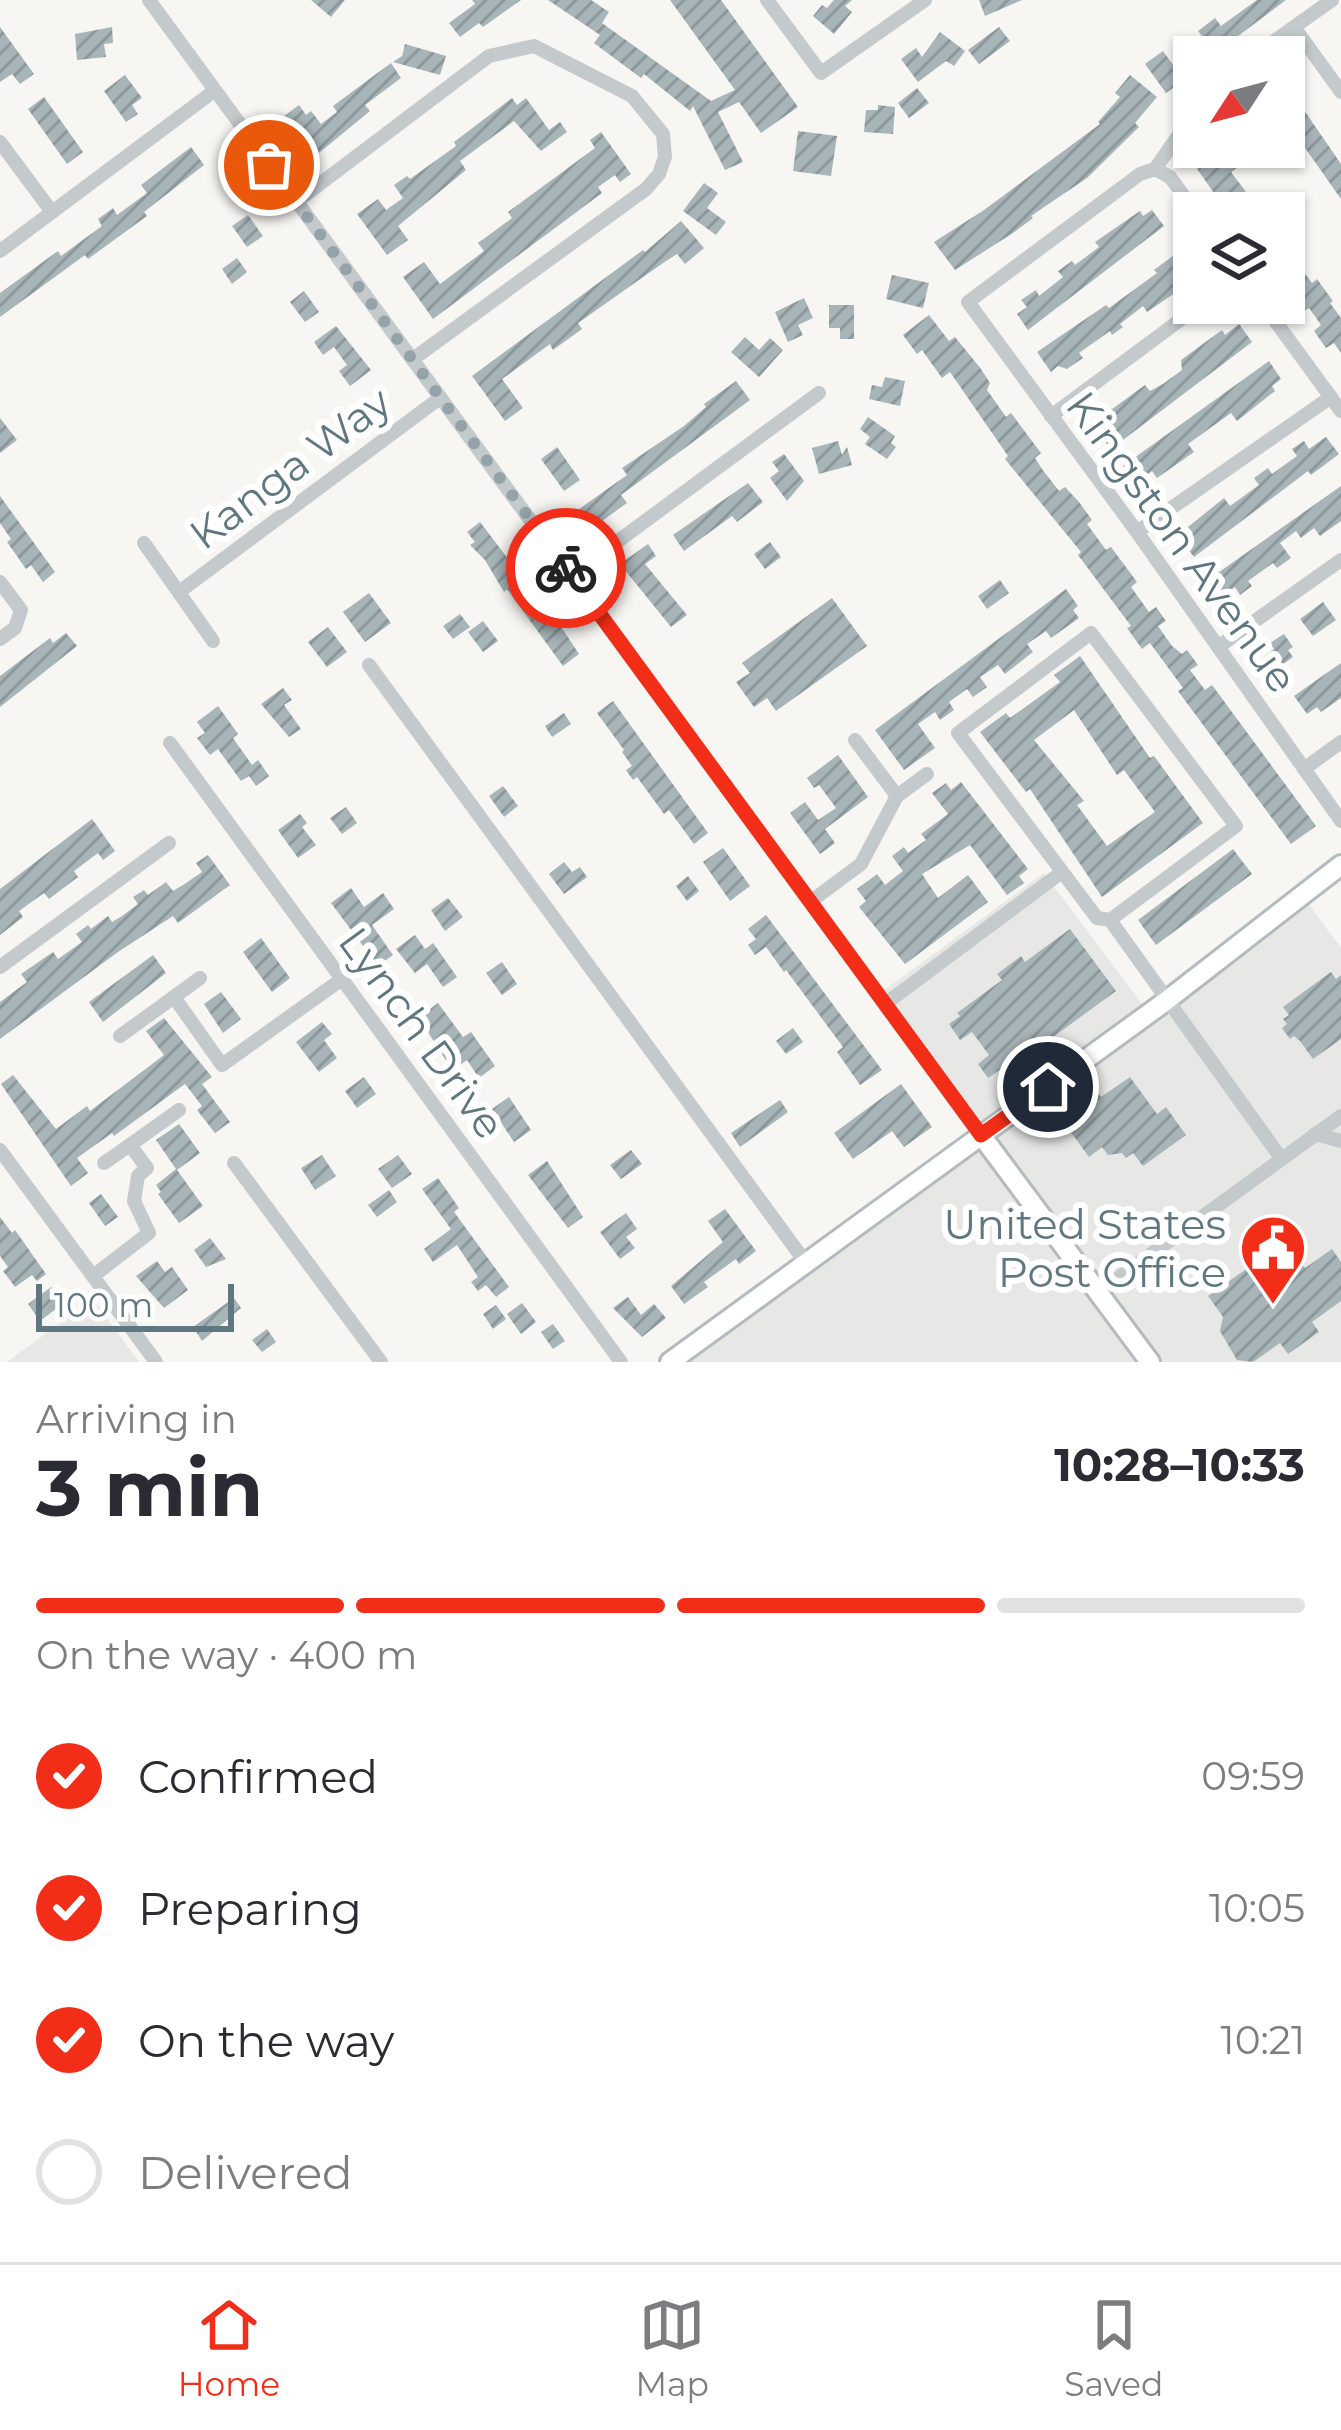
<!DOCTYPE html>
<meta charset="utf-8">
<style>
body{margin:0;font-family:Montserrat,sans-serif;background:#f2f2f3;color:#2b2b33;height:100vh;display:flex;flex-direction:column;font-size:45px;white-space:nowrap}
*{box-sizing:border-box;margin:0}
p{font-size:39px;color:#7c7c81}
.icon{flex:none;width:66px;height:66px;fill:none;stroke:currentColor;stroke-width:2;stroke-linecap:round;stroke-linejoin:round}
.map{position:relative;height:1362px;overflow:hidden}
.sheet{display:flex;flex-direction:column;background:#fff;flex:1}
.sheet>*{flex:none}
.needle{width:78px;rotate:234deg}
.tools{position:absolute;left:1173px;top:36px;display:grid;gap:24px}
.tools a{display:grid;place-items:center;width:132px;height:132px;border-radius:0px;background:#fff;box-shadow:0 3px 9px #0004;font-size:60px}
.scale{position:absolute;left:36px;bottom:30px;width:198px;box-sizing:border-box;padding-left:12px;border:6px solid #5f7781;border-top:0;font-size:33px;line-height:42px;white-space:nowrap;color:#5f7781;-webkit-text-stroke:9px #fff;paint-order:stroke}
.pin{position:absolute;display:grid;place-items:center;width:102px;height:102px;color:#fff;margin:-51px;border:6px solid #fff;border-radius:50%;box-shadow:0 3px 12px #0007}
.courier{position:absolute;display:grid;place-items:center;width:120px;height:120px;margin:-60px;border:9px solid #f22e18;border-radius:50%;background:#fff;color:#222;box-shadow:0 3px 15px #0007}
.summary em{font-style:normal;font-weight:700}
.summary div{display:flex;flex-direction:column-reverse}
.summary{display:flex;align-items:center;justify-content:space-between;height:204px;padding:0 36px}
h1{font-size:78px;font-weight:700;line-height:90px}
.bar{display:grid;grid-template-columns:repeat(4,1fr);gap:18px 12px;align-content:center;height:144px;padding:0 36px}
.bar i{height:15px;border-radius:9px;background:#e1e1e2}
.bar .selected{background:#f22e18}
.bar p{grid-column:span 4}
ol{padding:0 36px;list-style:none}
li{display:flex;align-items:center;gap:36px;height:132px}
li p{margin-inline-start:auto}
li .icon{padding:12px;border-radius:50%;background:#f22e18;color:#fff;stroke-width:4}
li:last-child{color:#7c7c81}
li i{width:66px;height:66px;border:6px solid #e1e1e2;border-radius:50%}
.dock{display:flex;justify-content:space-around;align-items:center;height:168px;border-top:3px solid #e1e1e2;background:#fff;font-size:33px;color:#7c7c81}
.dock a{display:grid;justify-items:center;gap:6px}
.dock .selected{color:#f22e18}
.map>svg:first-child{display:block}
.built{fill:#e7e8e6}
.building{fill:url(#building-hatch);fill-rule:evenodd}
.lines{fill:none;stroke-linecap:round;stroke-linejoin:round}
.major-casing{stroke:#b4bbbe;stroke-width:24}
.minor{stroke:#c4c9cc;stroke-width:14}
.major{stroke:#fff;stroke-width:18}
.done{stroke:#94a3a9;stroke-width:12;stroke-dasharray:0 21.6}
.route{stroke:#f22e18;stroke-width:15}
.labels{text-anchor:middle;stroke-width:12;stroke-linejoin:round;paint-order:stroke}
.street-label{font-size:42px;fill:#5f7781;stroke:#fff}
.poi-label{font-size:42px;fill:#5f7781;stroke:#fff;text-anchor:end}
</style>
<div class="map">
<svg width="1341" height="1362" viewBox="0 0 1341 1362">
<defs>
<pattern id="building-hatch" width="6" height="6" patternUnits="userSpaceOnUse" patternTransform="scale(3)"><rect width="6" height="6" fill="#a7b4b8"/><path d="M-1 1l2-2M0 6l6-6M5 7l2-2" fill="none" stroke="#8b979b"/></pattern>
</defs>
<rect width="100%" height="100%" fill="#f7f6f3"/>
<g class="built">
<polygon points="1044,873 1149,1013 1302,895 1341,948 1341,1362 674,1362 981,1136 878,995"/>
<polygon points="93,1299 139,1362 7,1362"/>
</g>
<g class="building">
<polygon points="311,0 345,0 331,17"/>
<polygon points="472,0 521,0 483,27 479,23 460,37 449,23 475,4"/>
<polygon points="548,0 591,0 609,12 602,23 711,101 735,90 670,0 721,0 798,107 761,133 739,102 718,112 743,162 725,170 693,106 690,111 644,74 641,78 594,43 600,35"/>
<polygon points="834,0 852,0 845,6 852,12 834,34 813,16 822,5 827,8"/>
<polygon points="979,0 1022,0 985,16"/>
<polygon points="1257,0 1286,0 1210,57 1202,57 1195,47 1205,40 1198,31 1215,18 1221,26"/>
<polygon points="0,27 34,74 20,84 12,74 0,82"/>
<polygon points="112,27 113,43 104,44 106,57 77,60 75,34"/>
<polygon points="999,27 1010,41 979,64 968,50"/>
<polygon points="940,32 965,51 954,66 946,61 918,82 901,59 916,48 922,57"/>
<polygon points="405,44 446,56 440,75 393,62 402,56"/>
<polygon points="1163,51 1184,80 1166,93 1145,64"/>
<polygon points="391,63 401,78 365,105 370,111 314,157 284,116 299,105 306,115 311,111 321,124 337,112 333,106"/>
<polygon points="125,75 142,98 132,105 138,114 126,122 104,91"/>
<polygon points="1130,75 1157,97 1135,123 1139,127 1087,178 1031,216 1033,218 1013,233 955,270 934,242 984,210 1100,124 1098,122 1120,97 1115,93"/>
<polygon points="1284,81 1341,164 1341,199 1284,118"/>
<polygon points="917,88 929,103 909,118 898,103"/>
<polygon points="44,97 83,152 67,164 28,109"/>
<polygon points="512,98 517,105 526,98 549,130 560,122 567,132 541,151 514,121 460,161 466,170 398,226 408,240 387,255 357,214 378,199 386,210 403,198 394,185 407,176 410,179 456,146 454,142"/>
<polygon points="878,105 895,107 893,134 864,132 866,110 878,110"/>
<polygon points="798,131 837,136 831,176 793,171"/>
<polygon points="601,132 631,174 620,182 615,175 598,187 602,193 433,319 403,277 424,262 440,284 484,251 478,243 512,218 508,212 595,148 590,140"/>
<polygon points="191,147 204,165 144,212 147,216 88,259 85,255 0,317 0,293 58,251 61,256 102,226 98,219 113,208 117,215 147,193 141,185"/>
<polygon points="1202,147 1228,147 1241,165 1231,172 1255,204 1243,213 1233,205 1226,210 1197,169 1211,159"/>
<polygon points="704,183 718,193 707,208 726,222 716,235 683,211"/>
<polygon points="1152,210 1164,226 1028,330 1017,314 1027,307 1021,300 1036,290 1039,296 1063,277 1058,271 1072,261 1075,265 1099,247 1095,242 1140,211 1143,216"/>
<polygon points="248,215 263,236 247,247 232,226"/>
<polygon points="681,221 704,248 685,264 677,254 663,263 578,323 582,329 553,350 550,344 502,379 523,408 505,421 472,376 643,250 645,252"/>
<polygon points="1284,246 1312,283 1317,279 1333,301 1330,303 1341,318 1341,353 1334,343 1326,348 1314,331 1321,325 1309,308 1303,312 1284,286"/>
<polygon points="1178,252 1183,252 1194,266 1186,275 1191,282 1147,312 1143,306 1120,324 1123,327 1112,335 1110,331 1079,353 1083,358 1067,369 1058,366 1051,372 1037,352 1106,305 1109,308 1157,273 1154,270"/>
<polygon points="237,258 247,272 232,284 222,269"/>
<polygon points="892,275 929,283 923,308 886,299"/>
<polygon points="304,291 319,312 305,322 290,302"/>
<polygon points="804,298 813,318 798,325 803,335 788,342 775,312"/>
<polygon points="829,305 854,305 854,339 840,339 840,328 829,328"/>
<polygon points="929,315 949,341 955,337 981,369 990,383 987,390 1006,417 1011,413 1041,453 1035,458 1042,469 1059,491 1065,487 1079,502 1092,520 1087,524 1106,550 1111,547 1137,582 1131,587 1149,612 1156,607 1166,621 1158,626 1172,646 1182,654 1187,650 1198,665 1190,670 1205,690 1212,685 1316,826 1291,844 1178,691 1183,688 1150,643 1142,649 1127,628 1131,626 1078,555 1081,552 1005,459 1008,456 950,372 942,378 922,350 917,354 903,335"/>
<polygon points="1239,324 1252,342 1111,449 1095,429 1108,420 1104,415 1145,385 1150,391 1163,384 1182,370 1181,360 1222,330 1225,335"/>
<polygon points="336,326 371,370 350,386 339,371 347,365 334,347 323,355 314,342"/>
<polygon points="745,337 759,350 770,338 783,350 759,377 731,352"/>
<polygon points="1269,361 1281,379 1272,386 1275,391 1237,421 1231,413 1188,444 1194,452 1157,478 1152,471 1136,483 1123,466"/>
<polygon points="885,377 905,381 900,406 869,399 872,385 882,387"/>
<polygon points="736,381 750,400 621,495 627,503 588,531 575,512 627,475 622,468 684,426 706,407 704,404"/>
<polygon points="868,417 895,436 891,443 896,447 887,459 865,444 870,437 860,429"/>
<polygon points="0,418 17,440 0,453"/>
<polygon points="1326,437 1339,454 1311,475 1308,471 1194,557 1182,541 1193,533 1188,527 1224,498 1230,506 1259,485 1254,478 1268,468 1272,474 1297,456 1292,449 1304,441 1309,449"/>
<polygon points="838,441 842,455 847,447 852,465 819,474 812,448"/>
<polygon points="557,447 580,480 564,491 541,459"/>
<polygon points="784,454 804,481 787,501 770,478 779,471 772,462"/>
<polygon points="748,483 763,502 737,522 732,516 684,551 673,535"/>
<polygon points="1341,486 1341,521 1320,536 1314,528 1301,538 1296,531 1280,543 1291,558 1277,568 1273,563 1248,581 1252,586 1240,595 1235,587 1220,597 1216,591 1213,594 1205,582"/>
<polygon points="0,496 55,572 43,582 31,565 26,569 7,542 11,539 0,523"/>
<polygon points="480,522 535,594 538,592 579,654 563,666 507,589 504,592 485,560 470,545 475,542 467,532"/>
<polygon points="770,542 781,557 765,569 754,554"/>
<polygon points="648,544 656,556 645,564 687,615 671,627 620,564"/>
<polygon points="1000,580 1009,593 987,609 978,596"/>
<polygon points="1066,589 1078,606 1073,610 1079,618 1051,638 1046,631 1027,644 1033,652 1005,674 998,665 980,677 987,687 973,697 967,689 949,702 954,710 940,720 935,712 918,724 935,748 904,770 875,730"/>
<polygon points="369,593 391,623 365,642 343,612"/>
<polygon points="832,598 867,646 776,711 767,698 754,707 736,682 750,673 742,663"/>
<polygon points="1323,602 1336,620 1313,636 1300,619"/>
<polygon points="460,614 470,627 453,639 443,626"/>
<polygon points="483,621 498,641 483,652 468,632"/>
<polygon points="328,627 347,652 327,667 308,642"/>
<polygon points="66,633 77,646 0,707 0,676 50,638 53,643"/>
<polygon points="1284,634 1293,647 1288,650 1293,657 1275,670 1265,656 1274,649 1270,643"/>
<path d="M1080,656L1150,758L1154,756L1203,823L1102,897L1030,789L1026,792L980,732L1006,713L1010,718L1060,682L1054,675ZM1074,710L1117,775L1124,770L1155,812L1107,846L1077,805L1084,801L1034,740Z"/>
<polygon points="1341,663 1341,698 1321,712 1317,707 1307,714 1294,696"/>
<polygon points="283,688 292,700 284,705 301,729 289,737 261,704"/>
<polygon points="613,701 708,833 694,844 669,810 664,814 637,777 633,780 626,770 632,766 622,752 624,750 597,713"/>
<polygon points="218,706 238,734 233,738 252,765 258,760 269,776 256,786 249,776 241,781 218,749 210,755 197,738 205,733 197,722"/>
<polygon points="564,713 571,724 552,737 545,726"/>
<polygon points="838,755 868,797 825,829 835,843 820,854 790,813 805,802 818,820 836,808 819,785 814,788 807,778"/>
<polygon points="961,782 1028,869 1019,876 1024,883 1007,895 970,845 922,874 938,898 968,875 988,902 905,964 859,907 866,901 857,889 877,874 885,885 903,871 892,856 904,847 908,853 926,840 921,834 948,814 932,793 946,783 951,790"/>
<polygon points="503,786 518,806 504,817 489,796"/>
<polygon points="346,807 357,823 342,834 330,818"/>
<polygon points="300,814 307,823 302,827 316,845 298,858 278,830"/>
<polygon points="92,819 115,851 103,860 98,853 74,871 78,877 49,899 44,893 19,911 23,917 0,935 0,889"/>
<polygon points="723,848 750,886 730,901 703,862"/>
<polygon points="1233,849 1252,874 1156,945 1138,920"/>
<polygon points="208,855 230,885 178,923 173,916 118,952 0,1039 0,1002 27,982 21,974 53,952 58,959 82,942 76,934 88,925 91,929 108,916 112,922 122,916 138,904 133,897 144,890 148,895 166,882 173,891 183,885 202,872 196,863"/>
<polygon points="564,862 572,872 580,867 587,877 564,894 549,874"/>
<polygon points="688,876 699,891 687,901 676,886"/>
<polygon points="351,888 364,907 383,893 394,909 372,925 393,955 378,966 331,903"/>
<polygon points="448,898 463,917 445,931 431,910"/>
<polygon points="766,915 882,1070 860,1085 837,1052 843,1047 786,970 784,972 766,947 755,955 748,945 756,939 748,929"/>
<polygon points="1070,929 1116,991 1004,1073 1001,1069 988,1078 978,1064 989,1055 972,1032 960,1040 949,1024 960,1016 957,1013 1002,980 997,974 1021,956 1025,962"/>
<polygon points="415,935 425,949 433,943 457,977 443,987 427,964 415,973 396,949"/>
<polygon points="261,938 290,978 272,992 243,952"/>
<polygon points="153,955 166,973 103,1022 89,1002"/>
<polygon points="502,962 517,984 502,995 486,973"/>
<polygon points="1331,972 1336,979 1341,975 1341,1039 1313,1059 1300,1041 1294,1036 1290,1039 1282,1028 1287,1024 1283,1019 1289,1015 1283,1007"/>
<polygon points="221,992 241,1019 223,1033 204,1004"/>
<polygon points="438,1003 463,1037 471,1032 495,1066 479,1078 467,1060 452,1070 415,1012 426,1004 430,1009"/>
<polygon points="164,1018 212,1077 202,1084 230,1122 215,1133 197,1110 202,1106 185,1084 114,1136 112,1133 77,1158 88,1173 71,1186 1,1084 13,1075 56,1129 87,1106 90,1111 164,1055 146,1031"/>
<polygon points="322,1022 332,1034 324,1040 337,1058 319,1072 296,1042"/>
<polygon points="793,1028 803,1042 786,1054 776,1041"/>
<polygon points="364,1077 376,1094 357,1108 345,1091"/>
<polygon points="1130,1077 1157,1114 1166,1107 1186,1135 1143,1166 1133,1153 1126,1158 1122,1153 1108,1155 1102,1147 1089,1157 1059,1116 1095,1089 1101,1097"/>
<polygon points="901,1084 932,1127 904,1147 892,1131 853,1159 834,1133"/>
<polygon points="509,1097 531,1130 514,1142 492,1109"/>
<polygon points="780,1100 788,1112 740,1147 731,1133"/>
<polygon points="179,1124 200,1153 177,1170 203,1206 179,1223 158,1194 161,1192 156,1185 176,1169 156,1140"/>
<polygon points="631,1150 642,1164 621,1179 610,1165"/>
<polygon points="322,1155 336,1176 315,1190 301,1168"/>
<polygon points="398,1155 412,1174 392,1188 378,1169"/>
<polygon points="547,1161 583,1217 568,1228 528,1175"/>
<polygon points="438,1178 459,1208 454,1212 509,1287 496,1297 486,1285 478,1291 471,1282 478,1277 457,1245 433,1262 424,1249 451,1229 422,1189"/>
<polygon points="389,1190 397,1202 377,1217 368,1205"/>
<polygon points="101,1194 118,1217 105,1226 89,1203"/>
<polygon points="725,1209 756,1251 739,1264 736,1259 704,1282 708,1287 684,1304 671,1286 723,1242 708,1221"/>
<polygon points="626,1213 637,1229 626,1237 635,1248 620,1259 600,1232"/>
<polygon points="0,1217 12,1233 15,1230 46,1274 37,1281 32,1275 15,1287 3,1271 8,1267 0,1256"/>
<polygon points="210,1238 226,1259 206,1267 194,1250"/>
<polygon points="1276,1241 1285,1253 1291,1248 1305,1268 1332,1249 1341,1262 1341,1301 1312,1322 1319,1332 1288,1354 1280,1343 1253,1362 1237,1360 1220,1331 1223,1317 1208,1296 1262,1258 1259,1253"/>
<polygon points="157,1261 165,1272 172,1267 188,1290 164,1308 136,1276"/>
<polygon points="51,1287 71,1307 61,1315 56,1309 40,1321 28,1304"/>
<polygon points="628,1297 641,1315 654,1304 666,1318 642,1337 613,1308"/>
<polygon points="234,1298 241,1308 202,1341 193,1327"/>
<polygon points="522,1303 536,1322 521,1334 507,1314"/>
<polygon points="496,1305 506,1319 493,1329 483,1314"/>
<polygon points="553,1324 565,1341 553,1349 541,1332"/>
<polygon points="267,1329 276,1342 262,1352 252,1340"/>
</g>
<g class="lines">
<g class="major-casing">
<g id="major">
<polyline points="981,1135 1150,1362"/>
<polyline points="670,1362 1166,1001 1341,865"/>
</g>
</g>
<g class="minor">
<polyline points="149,0 981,1135"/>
<polyline points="767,0 821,73 925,0"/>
<polyline points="1294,27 1341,92"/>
<polyline points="1252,57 1332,0"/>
<polyline points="1194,113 1155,169 1140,174 968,302 1137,532 1341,821"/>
<polyline points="0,142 52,212"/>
<polyline points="1155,169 1170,177 1196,213"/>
<polyline points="296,202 489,56 534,46 632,96 663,134 665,157 659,174 646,189 413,359"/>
<polyline points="0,251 214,91"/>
<polyline points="1262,303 1341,411"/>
<polyline points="1051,416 1203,303"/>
<polyline points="1137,532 1331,397"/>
<polyline points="144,543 213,641"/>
<polyline points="572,575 819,393"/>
<polyline points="0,582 21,610 15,628 0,639"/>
<polyline points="179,592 440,398"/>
<polyline points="1218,647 1341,560"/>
<polyline points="369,665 806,1263"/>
<polyline points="855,740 897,796"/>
<polyline points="170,743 621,1362"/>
<polyline points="1304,769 1341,742"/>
<polyline points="810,902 861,864 897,796 927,774"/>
<polyline points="1110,920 1236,826 1091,633 958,733 1097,918 1110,920 1281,1158"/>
<polyline points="0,967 169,843"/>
<polyline points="174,997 200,978"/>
<polyline points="885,1004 1062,872"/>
<polyline points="120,1036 174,997 222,1065 342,979"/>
<polyline points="1315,1134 1341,1141"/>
<polyline points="0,1150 156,1362"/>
<polyline points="104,1163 130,1145"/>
<polyline points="234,1163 381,1362"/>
<polyline points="93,1276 149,1233 134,1201 138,1176 147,1168 130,1145 179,1110"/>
<polyline points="1099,1292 1341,1116"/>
</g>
<use href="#major" class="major"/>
</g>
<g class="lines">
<polyline class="done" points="269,165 566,568"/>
<polyline class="route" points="566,568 981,1135 1048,1087"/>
</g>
<defs>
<g id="civic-pin" transform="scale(3.45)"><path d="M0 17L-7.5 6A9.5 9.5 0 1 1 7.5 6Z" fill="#f22e18" stroke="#fff"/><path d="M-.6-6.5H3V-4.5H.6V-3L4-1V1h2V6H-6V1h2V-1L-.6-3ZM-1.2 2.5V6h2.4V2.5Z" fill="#fff"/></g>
</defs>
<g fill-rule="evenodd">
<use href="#civic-pin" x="1273" y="1248"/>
</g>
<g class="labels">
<g class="street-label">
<text transform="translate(290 468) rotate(-37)" y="15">Kanga Way</text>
<text transform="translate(1182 542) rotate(54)" y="15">Kingston Avenue</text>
<text transform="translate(422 1033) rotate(54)" y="15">Lynch Drive</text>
</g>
<g class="poi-label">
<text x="1226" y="1239">United States<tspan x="1226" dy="48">Post Office</tspan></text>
</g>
</g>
</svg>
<div class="tools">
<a><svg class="needle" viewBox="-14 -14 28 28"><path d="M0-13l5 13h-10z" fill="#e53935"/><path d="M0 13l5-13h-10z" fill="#7c7c81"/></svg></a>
<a><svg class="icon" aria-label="layers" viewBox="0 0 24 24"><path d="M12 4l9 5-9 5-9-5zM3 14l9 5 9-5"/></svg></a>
</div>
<div class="scale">100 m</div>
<div class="pin" style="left:269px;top:165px;background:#ea580c"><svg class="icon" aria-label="bag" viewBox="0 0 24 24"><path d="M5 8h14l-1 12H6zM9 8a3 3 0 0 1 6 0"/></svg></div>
<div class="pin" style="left:1048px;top:1087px;background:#1f2937"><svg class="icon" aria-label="home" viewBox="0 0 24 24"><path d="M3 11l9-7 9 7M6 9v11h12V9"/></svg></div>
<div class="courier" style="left:566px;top:568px"><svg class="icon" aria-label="bike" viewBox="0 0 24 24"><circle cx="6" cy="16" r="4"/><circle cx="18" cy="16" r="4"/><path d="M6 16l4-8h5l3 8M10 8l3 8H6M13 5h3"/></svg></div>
</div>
<section class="sheet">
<div class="summary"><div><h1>3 min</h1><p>Arriving in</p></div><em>10:28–10:33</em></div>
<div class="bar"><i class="selected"></i><i class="selected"></i><i class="selected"></i><i></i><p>On the way · 400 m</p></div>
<ol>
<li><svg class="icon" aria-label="check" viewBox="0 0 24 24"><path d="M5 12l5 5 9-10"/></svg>Confirmed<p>09:59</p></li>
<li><svg class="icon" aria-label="check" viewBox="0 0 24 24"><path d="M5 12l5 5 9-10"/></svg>Preparing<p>10:05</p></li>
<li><svg class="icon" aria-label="check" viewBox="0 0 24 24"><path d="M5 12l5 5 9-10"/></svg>On the way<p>10:21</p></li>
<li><i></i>Delivered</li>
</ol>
</section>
<nav class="dock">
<a class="selected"><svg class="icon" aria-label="home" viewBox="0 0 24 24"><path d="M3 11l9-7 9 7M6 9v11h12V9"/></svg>Home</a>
<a><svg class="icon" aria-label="map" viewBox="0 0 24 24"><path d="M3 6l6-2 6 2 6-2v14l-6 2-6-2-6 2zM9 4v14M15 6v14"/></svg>Map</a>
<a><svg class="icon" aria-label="saved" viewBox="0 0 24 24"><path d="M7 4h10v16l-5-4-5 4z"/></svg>Saved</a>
</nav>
